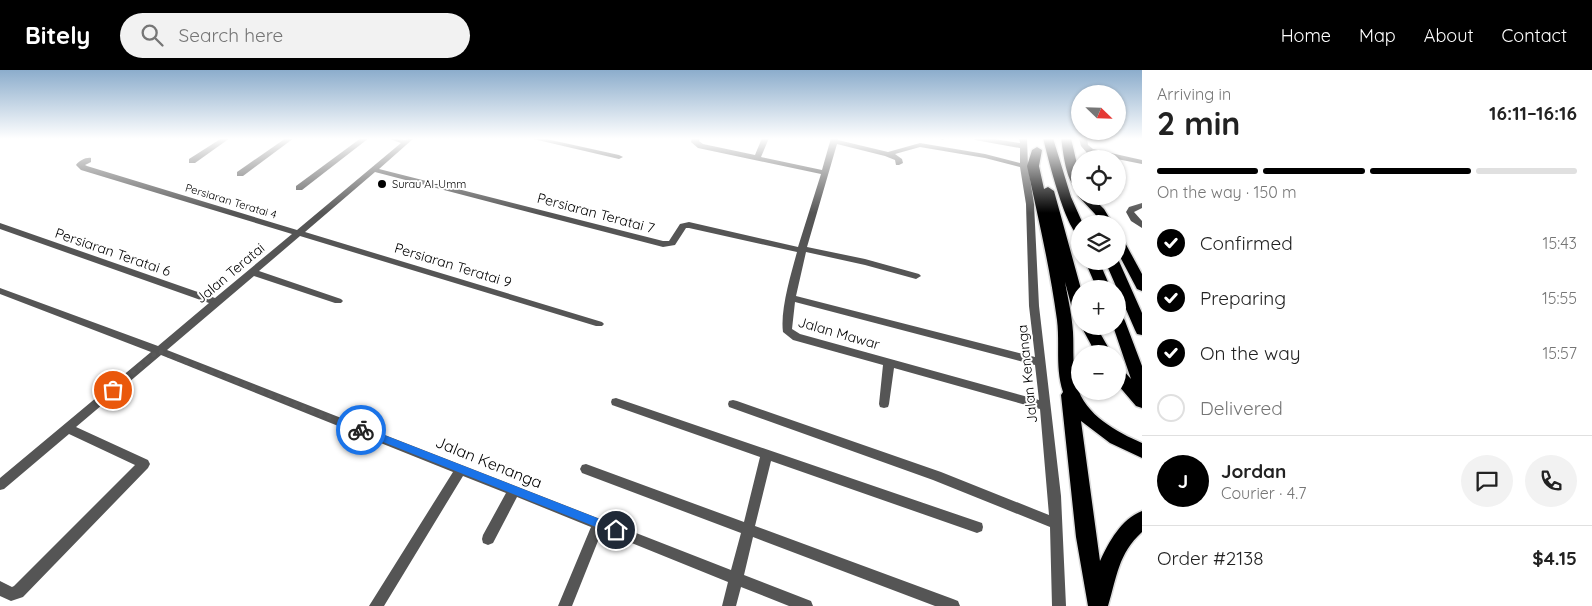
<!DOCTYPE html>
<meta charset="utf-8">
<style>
body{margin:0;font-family:Quicksand,sans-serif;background:#f2f2f2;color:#222;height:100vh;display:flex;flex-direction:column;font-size:19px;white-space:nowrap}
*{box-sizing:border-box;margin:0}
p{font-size:16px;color:#767676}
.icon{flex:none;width:28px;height:28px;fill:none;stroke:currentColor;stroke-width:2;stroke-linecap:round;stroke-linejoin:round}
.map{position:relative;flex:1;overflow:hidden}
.sheet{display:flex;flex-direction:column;background:#fff;width:450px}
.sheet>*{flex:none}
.needle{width:32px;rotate:113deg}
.controls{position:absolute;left:1071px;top:15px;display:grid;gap:10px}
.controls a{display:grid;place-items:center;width:55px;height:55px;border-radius:50%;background:#fff;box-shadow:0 1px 4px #0004;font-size:25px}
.pin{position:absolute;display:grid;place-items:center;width:42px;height:42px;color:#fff;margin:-21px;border:2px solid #fff;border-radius:50%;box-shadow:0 1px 5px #0007}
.courier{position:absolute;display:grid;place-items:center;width:50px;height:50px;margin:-25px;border:4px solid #1a73e8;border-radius:50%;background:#fff;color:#222;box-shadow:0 1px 6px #0007}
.head em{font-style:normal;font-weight:800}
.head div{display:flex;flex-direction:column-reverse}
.head{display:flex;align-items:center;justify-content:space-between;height:85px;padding:0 15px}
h1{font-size:32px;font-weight:800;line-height:38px}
.bar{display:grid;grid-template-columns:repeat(4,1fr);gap:8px 5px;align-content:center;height:60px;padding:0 15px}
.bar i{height:6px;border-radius:4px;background:#e0e0e0}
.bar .on{background:#000}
.bar p{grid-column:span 4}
.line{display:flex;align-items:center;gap:12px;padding:0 15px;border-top:1px solid #e0e0e0}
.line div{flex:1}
.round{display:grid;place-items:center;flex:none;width:52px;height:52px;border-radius:26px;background:#f2f2f2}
ol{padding:0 15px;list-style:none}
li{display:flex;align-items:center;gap:15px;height:55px}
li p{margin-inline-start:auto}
li .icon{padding:5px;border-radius:50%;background:#000;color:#fff;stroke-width:4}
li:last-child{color:#767676}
li i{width:28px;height:28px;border:2px solid #e0e0e0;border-radius:50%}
header{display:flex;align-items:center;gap:30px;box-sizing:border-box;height:70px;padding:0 25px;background:#000;color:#fff}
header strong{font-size:24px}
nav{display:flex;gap:28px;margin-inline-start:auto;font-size:18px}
.search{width:350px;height:45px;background:#f2f2f2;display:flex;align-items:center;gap:12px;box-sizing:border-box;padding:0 18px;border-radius:28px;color:#767676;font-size:19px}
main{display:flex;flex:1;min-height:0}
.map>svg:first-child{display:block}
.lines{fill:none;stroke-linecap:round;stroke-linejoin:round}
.motorway-casing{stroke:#dbdbdb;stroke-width:3}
.minor{fill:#555;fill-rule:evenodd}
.motorway{fill:#000;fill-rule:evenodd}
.route{fill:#1a73e8}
.done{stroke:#595959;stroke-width:5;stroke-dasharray:0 9}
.poi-dot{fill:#000;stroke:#fff;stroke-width:2}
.labels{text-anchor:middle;stroke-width:4;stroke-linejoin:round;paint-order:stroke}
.far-poi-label{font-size:11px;fill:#000;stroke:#fff;text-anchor:start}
.far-street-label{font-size:11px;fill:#000;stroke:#fff}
.street-label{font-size:14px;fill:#000;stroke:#fff}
.near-street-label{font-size:16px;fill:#000;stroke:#fff}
</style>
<header>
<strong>Bitely</strong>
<div class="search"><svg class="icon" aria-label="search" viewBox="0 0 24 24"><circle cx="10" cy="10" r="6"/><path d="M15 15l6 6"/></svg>Search here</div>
<nav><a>Home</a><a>Map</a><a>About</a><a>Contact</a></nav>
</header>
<main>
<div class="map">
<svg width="1142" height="536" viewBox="0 0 1142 536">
<rect width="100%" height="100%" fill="#fff"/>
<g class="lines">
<g class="motorway-casing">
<g id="motorway">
<path d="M1043,68H1053L1071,127L1083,154H1080V166C1066,162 1047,84 1043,68Z"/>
<path d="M1061,68H1071C1075,86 1080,103 1080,120C1066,117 1063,80 1061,68Z"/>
<path d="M1037,77L1042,80L1039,96L1044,119L1048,117L1054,121L1081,219L1080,247L1075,246L1073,242L1065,212C1068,229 1072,245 1073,262C1074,280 1072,298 1077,316C1085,345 1117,362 1142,373V388L1110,373L1081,351L1100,491C1109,472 1121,449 1142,441V462C1118,484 1117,507 1108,536H1088L1076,467L1061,325L1063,322C1055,298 1060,274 1057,250C1050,198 1038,147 1027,96L1032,80Z"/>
<polygon points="1080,123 1080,126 1091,126 1104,139 1113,154 1101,154 1095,144 1078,126"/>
<polygon points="1118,168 1123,169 1142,204 1142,221 1137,219 1118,183"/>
<polygon points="1118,189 1142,243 1142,265 1137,264 1135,260 1105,191 1118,191"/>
<polygon points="1085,191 1099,191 1111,219 1097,219"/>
<polygon points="1118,246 1123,247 1125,251 1142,296 1142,338 1136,336 1118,315 1118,299 1124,301 1131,309 1113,256 1118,256"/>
<polygon points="1081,256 1096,256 1112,284 1096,284"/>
</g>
</g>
<g class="minor">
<polygon points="222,68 230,68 195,93 189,93 189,89"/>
<polygon points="286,68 294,68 243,106 237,106 237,102"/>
<polygon points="361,68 369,68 302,120 296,120 296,116"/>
<path d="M387,68L405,70L414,68L379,99L663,171H669L680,154L689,152L798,177L821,104L698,78L691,72L692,68H700L699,71L703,74L755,85L762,68H769L761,87L822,100L831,68H839L838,70L888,82L920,73L985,84L1020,93V78L975,70L972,68H988L1020,73L1019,68H1027L1028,96L1034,134L1039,236L1061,426L1066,536H1052L1050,457L933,410L729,337L728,334L729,331L733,330L737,331L941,402L1049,445L1040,339L894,298L889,334L888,337L884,338L880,337L879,334L883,295L793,270L783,262C780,240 791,204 797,182L689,158H686L675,175L663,177L375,102L305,162L602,252L604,254L602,256H596L300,166L259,201L341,229L343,231L341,233H335L254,206L167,280L731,500L741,463L582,403L580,399L582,395L586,394L744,452L760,387L612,335L611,332L612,329L616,328L982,453L983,457L982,461L977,463L771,391L755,456L953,529L958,531L960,536H935L753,467L744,505L811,531L813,536H789L741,517L736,536H722L728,512L602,461L572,536H558L591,457L517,427L493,473L488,475L483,473L482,469L483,465L506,423L463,406L384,536H369L453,402L161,285L76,357L148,390L150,394L148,398L23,527L11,531L0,526V511L12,517L14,516L135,395L69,364L4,419L0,420V408L151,282L0,224V218L158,276L209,233L0,159V153L215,228L292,164L81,100L76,95C79,91 86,87 91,88V92L85,95L87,96L297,160L401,73ZM837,74L885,86L895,90L896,95H899L903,93L902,89L895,84L920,77L985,88L1020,97L1026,134L1029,236L1035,287L796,226L806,182L865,195L916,209L921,206L919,204L865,189L807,177ZM795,232L1035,295L1039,330L800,264L792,259Z"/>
<polygon points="529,68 542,68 619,85 623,87 619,89"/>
<polygon points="938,68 946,68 943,70"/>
<polygon points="1079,68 1087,68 1088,75 1093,79 1142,90 1142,94 1087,83 1081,76"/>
<polygon points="1142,133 1142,138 1134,142 1142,151 1142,158 1131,151 1126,142 1129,137"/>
</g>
<use href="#motorway" class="motorway"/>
</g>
<linearGradient id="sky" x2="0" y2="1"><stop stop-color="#8cadcc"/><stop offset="0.48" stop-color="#fff"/><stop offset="1" stop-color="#fff" stop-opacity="0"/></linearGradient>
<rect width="1142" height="143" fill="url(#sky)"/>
<polygon class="route" points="361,356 620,457 622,460 616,465 358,362 356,360"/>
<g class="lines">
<polyline class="done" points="113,320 158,281 361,360"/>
</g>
<circle class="poi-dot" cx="382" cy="114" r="5"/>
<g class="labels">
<g class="far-poi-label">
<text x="392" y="118">Surau Al-Umm</text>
</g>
<g class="far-street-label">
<text transform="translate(231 131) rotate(17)" y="4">Persiaran Teratai 4</text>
</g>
<g class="street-label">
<text transform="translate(596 143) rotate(15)" y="5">Persiaran Teratai 7</text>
<text transform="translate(113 182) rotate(19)" y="5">Persiaran Teratai 6</text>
<text transform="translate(453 195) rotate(17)" y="5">Persiaran Teratai 9</text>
<text transform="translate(230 203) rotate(-40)" y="5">Jalan Teratai</text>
<text transform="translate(839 263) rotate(16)" y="5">Jalan Mawar</text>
<text transform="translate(1027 304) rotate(-96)" y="5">Jalan Kenanga</text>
</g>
<g class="near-street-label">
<text transform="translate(489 392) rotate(22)" y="6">Jalan Kenanga</text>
</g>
</g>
</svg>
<div class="controls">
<a><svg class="needle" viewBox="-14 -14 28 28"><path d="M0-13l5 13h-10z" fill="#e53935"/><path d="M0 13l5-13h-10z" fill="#767676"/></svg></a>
<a><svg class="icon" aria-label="locate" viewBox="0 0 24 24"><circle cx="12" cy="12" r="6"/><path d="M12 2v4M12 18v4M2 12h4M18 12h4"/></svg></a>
<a><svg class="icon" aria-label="layers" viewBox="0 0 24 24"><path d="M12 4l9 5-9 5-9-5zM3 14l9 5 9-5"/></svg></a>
<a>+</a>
<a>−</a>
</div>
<div class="pin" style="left:113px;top:320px;background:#ea580c"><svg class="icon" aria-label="bag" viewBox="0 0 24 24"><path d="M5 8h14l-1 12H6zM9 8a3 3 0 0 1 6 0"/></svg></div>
<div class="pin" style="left:616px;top:460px;background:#1f2937"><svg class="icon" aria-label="home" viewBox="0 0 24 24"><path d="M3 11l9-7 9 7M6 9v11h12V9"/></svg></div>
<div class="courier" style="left:361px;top:360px"><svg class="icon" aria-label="bike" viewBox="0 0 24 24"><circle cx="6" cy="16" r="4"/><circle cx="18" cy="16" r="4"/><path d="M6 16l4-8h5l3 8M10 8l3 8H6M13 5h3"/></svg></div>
</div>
<section class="sheet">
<div class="head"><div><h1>2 min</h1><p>Arriving in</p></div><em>16:11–16:16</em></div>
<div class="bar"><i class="on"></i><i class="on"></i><i class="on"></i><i></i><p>On the way · 150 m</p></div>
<ol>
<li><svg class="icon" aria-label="check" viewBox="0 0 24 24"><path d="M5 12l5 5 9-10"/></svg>Confirmed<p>15:43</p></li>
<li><svg class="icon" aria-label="check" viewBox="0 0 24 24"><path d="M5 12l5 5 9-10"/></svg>Preparing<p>15:55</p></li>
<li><svg class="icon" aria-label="check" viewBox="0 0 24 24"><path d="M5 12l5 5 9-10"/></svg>On the way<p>15:57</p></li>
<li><i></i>Delivered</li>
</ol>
<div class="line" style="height:90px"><b class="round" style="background:#000;color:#fff">J</b><div><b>Jordan</b><p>Courier · 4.7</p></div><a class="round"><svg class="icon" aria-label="chat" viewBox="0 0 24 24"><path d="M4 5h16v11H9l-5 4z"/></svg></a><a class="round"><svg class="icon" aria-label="phone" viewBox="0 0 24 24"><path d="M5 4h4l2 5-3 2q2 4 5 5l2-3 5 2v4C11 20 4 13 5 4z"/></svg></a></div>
<div class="line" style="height:65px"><div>Order #2138</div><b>$4.15</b></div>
</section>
</main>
